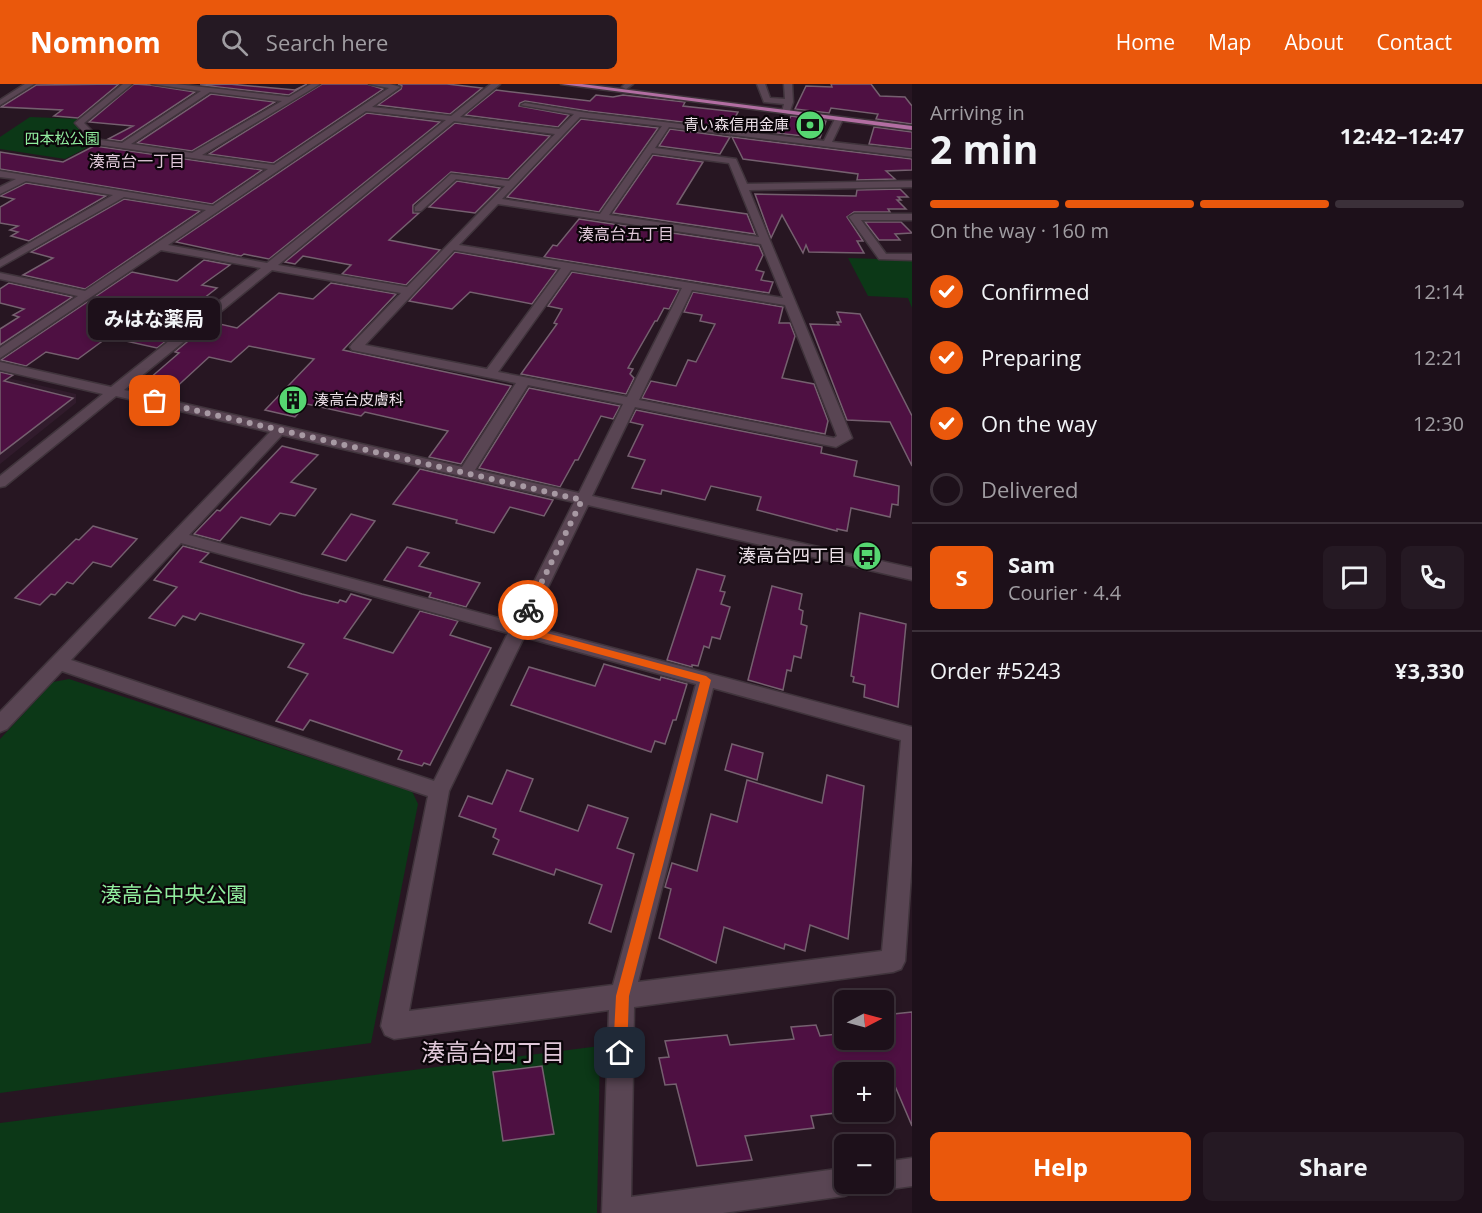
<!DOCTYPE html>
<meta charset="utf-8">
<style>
body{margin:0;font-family:"Open Sans","Noto Sans JP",sans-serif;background:#251923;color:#f1f3f6;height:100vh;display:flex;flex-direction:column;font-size:22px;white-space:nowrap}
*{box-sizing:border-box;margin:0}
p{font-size:20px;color:#a09da2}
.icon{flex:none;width:33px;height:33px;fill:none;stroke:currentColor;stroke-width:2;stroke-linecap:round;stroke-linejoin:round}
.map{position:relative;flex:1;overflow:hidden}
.side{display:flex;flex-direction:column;background:#1d101a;width:570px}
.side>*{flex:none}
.needle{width:39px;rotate:84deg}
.tools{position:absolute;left:834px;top:906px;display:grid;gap:12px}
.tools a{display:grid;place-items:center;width:60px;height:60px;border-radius:9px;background:#1d101a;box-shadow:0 3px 9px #0003,0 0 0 2px #3b3039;font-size:30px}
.pin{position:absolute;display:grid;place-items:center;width:51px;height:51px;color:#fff;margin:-26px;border-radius:12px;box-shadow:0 3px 9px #0006}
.courier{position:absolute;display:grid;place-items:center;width:60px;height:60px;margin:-30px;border:4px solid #ea580c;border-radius:50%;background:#fff;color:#222;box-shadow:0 2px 8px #0007}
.bubble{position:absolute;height:42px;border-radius:9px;background:#1d101a;box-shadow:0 3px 9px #0003,0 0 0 2px #3b3039;font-size:20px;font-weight:700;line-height:42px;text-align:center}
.summary em{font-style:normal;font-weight:700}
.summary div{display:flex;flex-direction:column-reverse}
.summary{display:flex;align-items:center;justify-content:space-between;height:102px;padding:0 18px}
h1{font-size:39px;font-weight:700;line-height:45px}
.bar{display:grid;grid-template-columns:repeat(4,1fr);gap:9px 6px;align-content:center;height:72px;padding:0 18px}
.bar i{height:8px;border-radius:4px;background:#3b3039}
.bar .active{background:#ea580c}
.bar p{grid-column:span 4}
.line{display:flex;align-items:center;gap:15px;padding:0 18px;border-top:2px solid #3b3039}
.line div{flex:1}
.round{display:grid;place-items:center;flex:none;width:63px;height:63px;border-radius:9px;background:#251923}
ol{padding:0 18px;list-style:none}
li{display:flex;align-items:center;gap:18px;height:66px}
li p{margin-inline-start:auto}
li .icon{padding:6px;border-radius:50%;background:#ea580c;color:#fff;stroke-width:4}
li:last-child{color:#a09da2}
li i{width:33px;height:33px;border:3px solid #3b3039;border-radius:50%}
.primary-button{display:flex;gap:12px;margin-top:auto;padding:12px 18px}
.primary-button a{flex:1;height:69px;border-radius:9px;background:#ea580c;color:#fff;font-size:24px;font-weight:700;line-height:69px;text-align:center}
.primary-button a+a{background:#251923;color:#f1f3f6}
header{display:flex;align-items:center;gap:36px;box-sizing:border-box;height:84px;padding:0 30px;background:#ea580c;color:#fff}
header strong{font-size:28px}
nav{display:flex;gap:33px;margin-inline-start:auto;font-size:21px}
.search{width:420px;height:54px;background:#251923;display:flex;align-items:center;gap:15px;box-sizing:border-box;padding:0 21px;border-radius:9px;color:#a09da2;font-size:22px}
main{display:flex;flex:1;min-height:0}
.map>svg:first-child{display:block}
.built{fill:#311b2c}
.green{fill:#0c3817}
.building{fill:#4e1042;stroke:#75606f;stroke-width:1.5}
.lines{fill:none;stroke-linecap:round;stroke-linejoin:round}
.minor-casing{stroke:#40343c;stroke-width:3}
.major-casing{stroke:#40343c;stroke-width:3}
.minor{fill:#594553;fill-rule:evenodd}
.major{fill:#b26ea2;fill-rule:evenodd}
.route{fill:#ea580c}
.done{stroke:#a799a3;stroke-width:6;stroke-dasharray:0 10.8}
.labels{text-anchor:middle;stroke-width:4.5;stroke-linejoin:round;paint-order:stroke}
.far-poi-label{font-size:15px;fill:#ece0e8;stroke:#0b0509;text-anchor:end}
.far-park-label{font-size:15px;fill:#90ed9e;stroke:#0b0509}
.far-neighbourhood-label{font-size:16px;fill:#dfc7d8;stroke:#0b0509}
.poi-label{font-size:18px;fill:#ece0e8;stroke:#0b0509;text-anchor:end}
.near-park-label{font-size:21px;fill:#90ed9e;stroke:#0b0509}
.near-neighbourhood-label{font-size:24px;fill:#dfc7d8;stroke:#0b0509}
</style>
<header>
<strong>Nomnom</strong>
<div class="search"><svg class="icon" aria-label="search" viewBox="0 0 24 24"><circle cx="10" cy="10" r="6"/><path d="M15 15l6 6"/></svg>Search here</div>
<nav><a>Home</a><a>Map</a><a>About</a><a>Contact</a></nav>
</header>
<main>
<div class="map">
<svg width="912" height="1129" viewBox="0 0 912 1129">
<rect width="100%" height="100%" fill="#271622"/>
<polygon class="built" points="0,292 76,310 76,319 0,380"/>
<g class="green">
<polygon points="30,33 81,35 98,58 65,75 0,65 0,53"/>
<polygon points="848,174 912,176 912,224 908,214 868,212"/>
<polygon points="69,595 412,707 418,720 371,959 0,1009 0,655 53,598"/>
<polygon points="600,962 597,1129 0,1129 0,1039"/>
</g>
<g class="building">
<polygon points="119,0 78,34 54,32 62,26 1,23 36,1"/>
<polygon points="134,0 150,1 195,8 121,57 108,55 133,42 89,38"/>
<polygon points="229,0 295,6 307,0 289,11 200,1"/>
<polygon points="322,0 367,0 383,5 273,79 209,70"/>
<polygon points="398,0 447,0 482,4 450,30 378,21 401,5 402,2"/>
<polygon points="831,0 871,0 880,12 905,13 912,22 912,40 876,35 878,30 831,24 829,29 795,25 806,2 832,3"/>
<polygon points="496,6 590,17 596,11 613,13 623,11 685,18 683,22 738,28 732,39 762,43 785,43 791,32 826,37 820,54 588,27 525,17 520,19 519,22 569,31 558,43 465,31"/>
<polygon points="211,10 275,18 192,67 137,59"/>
<polygon points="367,29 440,38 269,175 244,170 241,172 176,158"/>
<polygon points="581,35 658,44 599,128 507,113"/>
<polygon points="455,39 550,52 508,95 451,88 413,121 413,129 419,129 389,156 440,166 406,201 342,190 351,181 303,172 295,180 285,178"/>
<polygon points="874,43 912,48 912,65 869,60"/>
<polygon points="670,45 730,53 720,70 659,62"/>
<polygon points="732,53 912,75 912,86 886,87 895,95 857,96 858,90 743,75"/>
<polygon points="94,62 95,62 262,86 212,120 0,85 0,68 63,78"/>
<polygon points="653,71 703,78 677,120 747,130 755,150 613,129"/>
<polygon points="457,97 500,104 475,129 429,123"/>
<polygon points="26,99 106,112 29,157 11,152 18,148 10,146 18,142 0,139 0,123 14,115 0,112"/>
<polygon points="900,105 908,113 898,113 901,116 897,116 906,125 888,125 890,128 854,128 847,133 863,157 857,157 864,169 809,168 806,161 803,169 782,131 771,154 755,110 856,112 857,106"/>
<polygon points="124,115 200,127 85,205 23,191 53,174 31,168"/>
<polygon points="579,135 759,162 763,171 756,186 764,188 761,196 773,198 769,209 544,173 553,161 557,162"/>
<polygon points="865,138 901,138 912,149 895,150 900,156 879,156"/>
<polygon points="455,168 557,186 532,220 470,208 452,225 409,217"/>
<polygon points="204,176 230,181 202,201 217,204 181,232 194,235 157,264 108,253 78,275 46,268 26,282 1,276 132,188 177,197"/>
<polygon points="572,188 679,206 669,225 664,224 657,237 655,237 628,284 633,285 630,290 634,294 626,310 521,290 557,240 554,239 562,225 548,222"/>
<polygon points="9,199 72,213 0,261 0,245 19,233 13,231 24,225 0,219 0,205"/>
<polygon points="331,199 396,210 343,266 511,302 461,380 429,373 448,347 365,328 361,332 307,320 295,333 265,326 314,275 249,262 231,278 209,273 171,308 142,301 179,269 175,268 211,238 237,244 279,209 313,215"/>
<polygon points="693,208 783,223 779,239 790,239 795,252 782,294 814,300 828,337 825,350 642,314 651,297 676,302 688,276 696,278 715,240 700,237 702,231 684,228"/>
<polygon points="837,228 860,230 912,332 912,382 890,338 847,336 810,240 839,241 837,238 841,238"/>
<polygon points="0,288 13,291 4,297 73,314 0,370"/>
<polygon points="529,304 620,322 613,335 601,332 578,376 575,376 560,403 479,384"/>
<polygon points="636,326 822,363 821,369 857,377 854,392 899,402 898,421 892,420 890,433 851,424 847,447 837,445 837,447 757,426 761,413 711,402 705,416 662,406 661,410 632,404 645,376 628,372 643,341 630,338"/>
<polygon points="282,362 318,371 291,398 316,405 295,432 280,429 270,441 241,433 220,457 194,450 217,426 220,427"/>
<polygon points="420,385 553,416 544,432 510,423 494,449 456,439 457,436 393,420"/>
<polygon points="351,430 375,437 346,477 322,470"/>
<polygon points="93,442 137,455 111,483 93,478 73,500 67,498 55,511 51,510 40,521 15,514 76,455 79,456"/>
<polygon points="183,462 209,469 200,478 302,510 338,519 340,516 346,518 351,510 371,516 344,554 393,569 420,527 458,537 450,551 491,564 430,681 424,679 422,682 398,675 402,667 310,636 303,646 276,637 308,590 288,583 304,560 200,529 195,536 183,532 175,542 149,534 177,503 154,496"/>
<polygon points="407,463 429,469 419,482 480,499 466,523 429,513 431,509 384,496"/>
<polygon points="697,485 725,492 720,507 725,508 721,520 730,523 720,555 712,553 709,564 704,562 698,582 692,581 692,583 667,576"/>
<polygon points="772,502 802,510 799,525 803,527 801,540 807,542 801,574 794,572 791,587 787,586 783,606 748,596"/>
<polygon points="860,529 906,540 898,623 864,613 865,601 853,598 854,593 851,592"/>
<polygon points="604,580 660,596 661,593 687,600 676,636 673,636 665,660 655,657 651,668 511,621 529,583 595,602"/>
<polygon points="732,660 763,669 757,696 725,686"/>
<polygon points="507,686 533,695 520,727 578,747 588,721 628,734 617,764 634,770 611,848 589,839 602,801 556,785 554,791 493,770 499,756 493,753 496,745 459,732 468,712 492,720"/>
<polygon points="827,691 864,702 848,855 810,841 805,867 785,860 784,865 724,843 716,879 659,854 671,805 665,803 672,779 697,787 711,730 737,738 747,696 822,719"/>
<polygon points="912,928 912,1042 889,988 844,988 844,1028 811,1032 814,1044 745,1052 752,1076 697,1082 676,1000 665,1001 659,974 669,973 665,957 727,951 730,961 794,955 791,943 816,941 820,952 837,950 839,956 884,956 884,931"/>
<polygon points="542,982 554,1050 503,1057 493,988"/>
</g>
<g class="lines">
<g class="minor-casing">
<g id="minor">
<polygon points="25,0 34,0 0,21 0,16"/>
<path d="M123,0H132L84,39L101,56L122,59L201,7L152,0H176L289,13L311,0H320L202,71L274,81L389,4L369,0H390L400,3L372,23L451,32L491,0H500L460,33L559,45L574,30L521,21L525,19L588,29L824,57L835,35L839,33L843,35L832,58L912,67V73L669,43L655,64L736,75L747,100L912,97V103L749,106L852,354L836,363L635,323L592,412L912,484V496L588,421L529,542L912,643V777L905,877L901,885L893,888L634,923L631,1113L844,1084V1100H857L854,1108L844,1112L723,1129H602L609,926L394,955L385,951L381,942L428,712L62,587L7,645L0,648V628L270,348L116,312L5,402L0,403V392L103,310L0,286V278L111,303L261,184L161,166L0,274V264L78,212L0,195V189L85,207L206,126L124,113L0,183V176L113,111L26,97L0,110V103L16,95L0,93V87L213,122L268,85L95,60L75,39ZM210,8L282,17L192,69L131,60ZM366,27L446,36L267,179L168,161ZM580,33L662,42L600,130L502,115ZM454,37L555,50L509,97L451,90L415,123V127H421L456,95L505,102L407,203L278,181ZM652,69L729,79L759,153L609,131ZM498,120L761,160L783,214L459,161ZM454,166L561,184L487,285L365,261ZM272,186L401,209L352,260L350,263L352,266L516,299L462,383L124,306ZM571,186L682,204L627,313L498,288ZM692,206L785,221L837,352L834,354L639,316ZM528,301L623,320L579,409L475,386ZM282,351L574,418L514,538L189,451ZM181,459L508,549L434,697L71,576ZM524,553L696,600L613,901L409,927L449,707ZM713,604L901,656L882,867L638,898Z"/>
<polygon points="625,0 633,0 626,5 622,3"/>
<polygon points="757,0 765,0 770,14 785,15 784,0 792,0 793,18 789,30 782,28 784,20 764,18"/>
<polygon points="912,130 912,136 861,136 886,170 912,170 912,176 879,175 849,133 854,130"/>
<polygon points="912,1074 912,1102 884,1106 874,1102 873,1100 884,1100 884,1078"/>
</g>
</g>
<g class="major-casing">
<polygon id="major" points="561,0 582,0 912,42 912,46"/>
</g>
<use href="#minor" class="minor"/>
<use href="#major" class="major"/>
</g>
<polygon class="route" points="528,523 532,526 524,543 706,592 711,596 629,912 627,969 625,974 620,976 615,974 613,969 616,912 700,598 515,547 514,545 524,524"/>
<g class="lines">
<polyline class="done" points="155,317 582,416 528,526"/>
</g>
<defs>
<g id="bank-disc" transform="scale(1.5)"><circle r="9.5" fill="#56d671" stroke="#0b0509"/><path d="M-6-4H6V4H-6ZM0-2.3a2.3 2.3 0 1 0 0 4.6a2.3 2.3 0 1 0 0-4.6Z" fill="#111"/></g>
<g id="building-disc" transform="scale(1.5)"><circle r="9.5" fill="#56d671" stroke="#0b0509"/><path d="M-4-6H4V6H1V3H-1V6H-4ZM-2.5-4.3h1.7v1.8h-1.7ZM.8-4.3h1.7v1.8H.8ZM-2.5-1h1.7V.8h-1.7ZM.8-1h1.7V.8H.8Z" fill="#111"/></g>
<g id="bus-disc" transform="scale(1.5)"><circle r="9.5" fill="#56d671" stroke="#0b0509"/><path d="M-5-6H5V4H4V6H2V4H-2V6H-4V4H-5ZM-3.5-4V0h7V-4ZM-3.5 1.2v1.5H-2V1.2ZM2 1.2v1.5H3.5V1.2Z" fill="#111"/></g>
</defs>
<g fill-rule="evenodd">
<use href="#bank-disc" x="810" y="41"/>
<use href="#building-disc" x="293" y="316"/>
<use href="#bus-disc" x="867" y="472"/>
</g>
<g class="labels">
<g class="far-poi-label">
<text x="789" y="46">青い森信用金庫</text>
<text x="314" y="321" text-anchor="start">湊高台皮膚科</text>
</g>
<g class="far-park-label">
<text x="62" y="60">四本松公園</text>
</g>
<g class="far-neighbourhood-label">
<text x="137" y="83">湊高台一丁目</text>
<text x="626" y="156">湊高台五丁目</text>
</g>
<g class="poi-label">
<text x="846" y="478">湊高台四丁目</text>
</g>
<g class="near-park-label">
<text x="174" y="818">湊高台中央公園</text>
</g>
<g class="near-neighbourhood-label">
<text x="493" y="977">湊高台四丁目</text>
</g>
</g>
</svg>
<div class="tools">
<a><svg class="needle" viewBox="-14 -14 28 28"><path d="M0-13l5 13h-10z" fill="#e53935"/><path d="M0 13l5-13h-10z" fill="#a09da2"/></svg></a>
<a>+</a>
<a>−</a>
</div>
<div class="pin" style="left:155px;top:317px;background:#ea580c"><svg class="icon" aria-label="bag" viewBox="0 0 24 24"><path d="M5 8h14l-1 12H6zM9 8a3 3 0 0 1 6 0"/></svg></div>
<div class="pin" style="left:620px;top:969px;background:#1f2937"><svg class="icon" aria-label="home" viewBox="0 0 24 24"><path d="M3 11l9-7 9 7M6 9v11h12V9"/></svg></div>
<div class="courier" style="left:528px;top:526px"><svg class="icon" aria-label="bike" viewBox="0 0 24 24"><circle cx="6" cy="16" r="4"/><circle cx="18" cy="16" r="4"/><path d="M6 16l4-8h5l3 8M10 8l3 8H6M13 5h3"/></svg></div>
<div class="bubble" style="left:88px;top:214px;width:132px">みはな薬局</div>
</div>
<section class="side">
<div class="summary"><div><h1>2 min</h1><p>Arriving in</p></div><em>12:42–12:47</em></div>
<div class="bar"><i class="active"></i><i class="active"></i><i class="active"></i><i></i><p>On the way · 160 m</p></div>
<ol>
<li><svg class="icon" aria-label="check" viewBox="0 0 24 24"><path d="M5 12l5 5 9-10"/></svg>Confirmed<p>12:14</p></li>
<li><svg class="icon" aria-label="check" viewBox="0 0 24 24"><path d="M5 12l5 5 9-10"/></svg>Preparing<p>12:21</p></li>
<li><svg class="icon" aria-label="check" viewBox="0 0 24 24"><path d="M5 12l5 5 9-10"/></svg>On the way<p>12:30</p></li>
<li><i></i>Delivered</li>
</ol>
<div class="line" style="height:108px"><b class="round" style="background:#ea580c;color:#fff">S</b><div><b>Sam</b><p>Courier · 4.4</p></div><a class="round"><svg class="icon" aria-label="chat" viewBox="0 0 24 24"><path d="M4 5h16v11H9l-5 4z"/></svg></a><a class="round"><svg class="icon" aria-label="phone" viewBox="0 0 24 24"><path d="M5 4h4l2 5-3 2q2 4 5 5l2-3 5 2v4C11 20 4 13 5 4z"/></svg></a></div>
<div class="line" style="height:78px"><div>Order #5243</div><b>¥3,330</b></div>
<div class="primary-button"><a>Help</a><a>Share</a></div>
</section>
</main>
